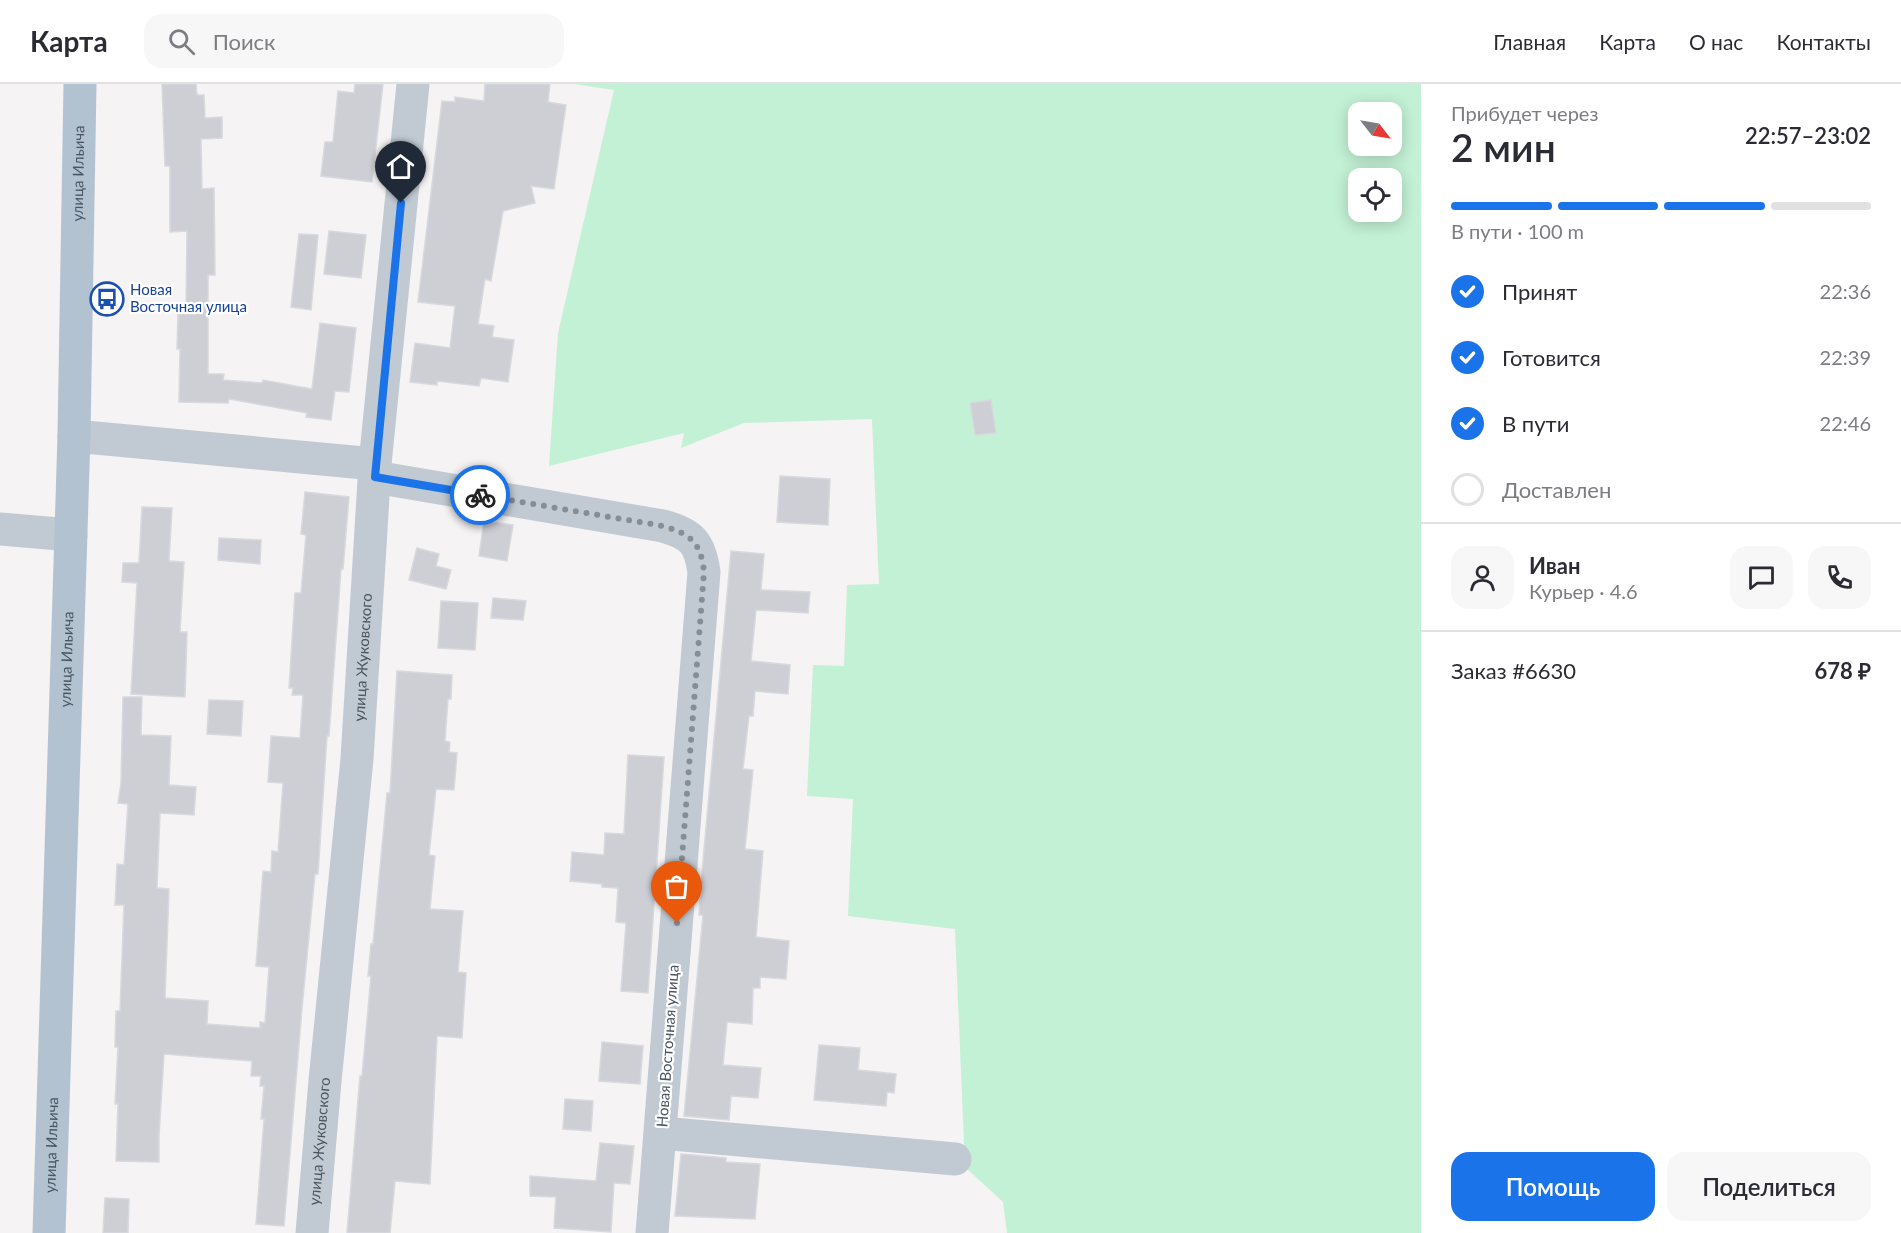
<!DOCTYPE html>
<html lang="ru">
<meta charset="utf-8">
<style>
body{margin:0;font-family:Lato,sans-serif;background:#f7f7f7;color:#2b2b33;height:100vh;display:flex;flex-direction:column;font-size:22px;white-space:nowrap}
*{box-sizing:border-box;margin:0}
p{font-size:20px;color:#7c7c81}
.icon{flex:none;width:33px;height:33px;fill:none;stroke:currentColor;stroke-width:2;stroke-linecap:round;stroke-linejoin:round}
.map{position:relative;flex:1;overflow:hidden}
.sheet{display:flex;flex-direction:column;background:#fff;width:480px}
.sheet>*{flex:none}
.needle{width:39px;rotate:121deg}
.buttons{position:absolute;left:1348px;top:18px;display:grid;gap:12px}
.buttons a{display:grid;place-items:center;width:54px;height:54px;border-radius:12px;background:#fff;box-shadow:0 3px 15px #0003;font-size:30px}
.pin{position:absolute;display:grid;place-items:center;width:51px;height:51px;color:#fff;margin:-62px -26px;border-radius:50% 50% 50% 0;rotate:-45deg;box-shadow:0 0 6px #0007}
.pin .icon{rotate:45deg}
.courier{position:absolute;display:grid;place-items:center;width:60px;height:60px;margin:-30px;border:4px solid #1a73e8;border-radius:50%;background:#fff;color:#222;box-shadow:0 2px 8px #0007}
.headline em{font-style:normal;font-weight:600}
.headline div{display:flex;flex-direction:column-reverse}
.headline{display:flex;align-items:center;justify-content:space-between;height:102px;padding:0 30px}
h1{font-size:39px;font-weight:600;line-height:45px}
.bar{display:grid;grid-template-columns:repeat(4,1fr);gap:9px 6px;align-content:center;height:72px;padding:0 30px}
.bar i{height:8px;border-radius:4px;background:#e1e1e2}
.bar .on{background:#1a73e8}
.bar p{grid-column:span 4}
.line{display:flex;align-items:center;gap:15px;padding:0 30px;border-top:2px solid #e1e1e2}
.line div{flex:1}
.round{display:grid;place-items:center;flex:none;width:63px;height:63px;border-radius:18px;background:#f7f7f7}
ol{padding:0 30px;list-style:none}
li{display:flex;align-items:center;gap:18px;height:66px}
li p{margin-inline-start:auto}
li .icon{padding:6px;border-radius:50%;background:#1a73e8;color:#fff;stroke-width:4}
li:last-child{color:#7c7c81}
li i{width:33px;height:33px;border:3px solid #e1e1e2;border-radius:50%}
.primary-button{display:flex;gap:12px;margin-top:auto;padding:12px 30px}
.primary-button a{flex:1;height:69px;border-radius:18px;background:#1a73e8;color:#fff;font-size:24px;font-weight:600;line-height:69px;text-align:center}
.primary-button a+a{background:#f7f7f7;color:#2b2b33}
header{display:flex;align-items:center;gap:36px;box-sizing:border-box;height:84px;padding:0 30px;background:#fff;border-bottom:2px solid #e1e1e2}
header strong{font-size:28px}
nav{display:flex;gap:33px;margin-inline-start:auto;font-size:21px}
.search{width:420px;height:54px;background:#f7f7f7;display:flex;align-items:center;gap:15px;box-sizing:border-box;padding:0 21px;border-radius:18px;color:#7c7c81;font-size:22px}
main{display:flex;flex:1;min-height:0}
.map>svg:first-child{display:block}
.green{fill:#c3f1d5;fill-rule:evenodd}
.building{fill:#cdcfd5;stroke:#d7d9de;stroke-width:1.5}
.lines{fill:none;stroke-linecap:round;stroke-linejoin:round}
.minor{stroke:#c1cad2;stroke-width:33}
.major{stroke:#b3c2d1;stroke-width:33}
.done{stroke:#868d94;stroke-width:6;stroke-dasharray:0 10.8}
.route{stroke:#1a73e8;stroke-width:8}
.labels{text-anchor:middle;stroke-width:4.5;stroke-linejoin:round;paint-order:stroke}
.street-label{font-size:15px;fill:#4a5661;stroke:#fff}
.transit-label{font-size:15px;fill:#164399;stroke:#fff;text-anchor:start}
</style>
<header>
<strong>Карта</strong>
<div class="search"><svg class="icon" aria-label="search" viewBox="0 0 24 24"><circle cx="10" cy="10" r="6"/><path d="M15 15l6 6"/></svg>Поиск</div>
<nav><a>Главная</a><a>Карта</a><a>О нас</a><a>Контакты</a></nav>
</header>
<main>
<div class="map">
<svg width="1421" height="1149" viewBox="0 0 1421 1149">
<rect width="100%" height="100%" fill="#f5f3f3"/>
<path class="green" d="M574,0H1421V1149H1007L1003,1118L965,1083L955,845L848,832L853,715L807,712L813,581L844,582L847,501L879,500L872,335L744,339L681,364L684,349L549,382L558,249L614,6ZM1359,28H1392V62H1359ZM1359,94H1392V128H1359Z"/>
<g class="building">
<polygon points="162,0 196,0 197,11 204,11 205,34 222,33 222,54 201,55 202,105 214,104 215,191 208,191 208,290 224,290 223,296 262,299 263,296 312,305 320,239 356,244 349,308 335,307 331,336 306,333 307,329 229,315 228,319 179,318 180,265 177,265 178,227 186,227 187,147 170,148 170,82 165,82"/>
<polygon points="355,0 383,0 372,98 321,92 325,58 333,58 338,7 354,9"/>
<polygon points="485,0 550,0 548,18 566,21 554,105 531,102 535,119 503,127 491,197 485,195 478,240 494,242 492,253 514,256 508,298 481,294 479,302 437,297 437,301 410,298 415,259 450,264 455,222 418,218 442,17 455,18 455,13 484,17"/>
<polygon points="329,147 366,151 361,194 324,190"/>
<polygon points="299,150 318,151 311,226 291,223"/>
<polygon points="991,316 996,349 975,351 970,319"/>
<polygon points="780,392 830,395 828,441 777,438"/>
<polygon points="305,408 349,413 343,485 341,485 329,652 327,652 318,790 315,790 302,924 284,1142 256,1140 264,1035 261,1035 264,1002 260,1002 261,992 251,992 252,977 164,970 159,1052 159,1078 116,1077 118,1020 115,1020 118,963 115,963 116,927 120,927 124,821 115,821 117,780 124,781 128,720 118,719 121,699 123,613 142,613 141,651 171,652 169,701 196,703 194,731 160,729 157,804 169,805 165,914 208,917 207,940 260,944 260,938 265,939 269,883 256,882 263,787 271,788 272,767 278,768 283,699 268,698 271,652 300,654 303,611 292,611 293,604 289,604 295,509 301,509 306,451 301,450"/>
<polygon points="142,423 172,424 169,477 184,478 180,548 187,548 185,613 131,610 137,499 122,498 123,479 139,479"/>
<polygon points="484,437 513,441 507,477 479,472"/>
<polygon points="219,454 261,456 260,480 218,476"/>
<polygon points="417,464 439,470 436,482 451,486 446,505 409,496"/>
<polygon points="731,467 764,470 761,506 810,508 808,529 756,526 751,577 790,581 788,610 755,607 753,632 749,632 743,685 753,686 745,765 763,767 756,853 789,857 786,895 760,893 760,904 753,904 752,940 727,938 723,981 761,984 758,1014 731,1012 729,1036 684,1032 703,831 699,831 702,788"/>
<polygon points="493,514 526,517 523,536 491,534"/>
<polygon points="441,517 478,519 475,566 438,564"/>
<polygon points="397,587 452,591 451,615 448,615 445,657 450,658 449,668 457,669 454,706 436,705 429,771 435,772 430,825 463,827 458,888 466,889 462,954 437,952 430,1100 395,1097 390,1149 347,1149 360,992 362,992 371,892 368,892 371,860 373,860 387,709 390,709"/>
<polygon points="209,616 243,617 241,652 207,650"/>
<polygon points="628,671 664,673 648,909 621,907 626,839 616,838 618,804 602,803 602,800 570,797 572,768 604,771 605,749 624,750"/>
<polygon points="602,958 643,962 640,1000 599,997"/>
<polygon points="819,961 860,964 858,986 896,990 894,1009 887,1008 886,1022 814,1016"/>
<polygon points="565,1015 593,1017 591,1047 563,1045"/>
<polygon points="600,1059 634,1062 630,1100 614,1099 611,1148 554,1144 556,1113 530,1112 530,1092 596,1097"/>
<polygon points="681,1070 726,1074 726,1078 760,1080 755,1135 675,1132"/>
<polygon points="105,1114 129,1115 128,1149 103,1149"/>
</g>
<g class="lines">
<g class="minor">
<polyline points="74,352 375,380"/>
<path d="M375,393L663,442C692,450 700,459 704,488L652,1149"/>
<polyline points="0,445 71,451"/>
<polyline points="661,1049 955,1075"/>
<path id="s1" d="M312,1149L325,997L357,675L375,380L413,0"/>
</g>
<path class="major" id="s2" d="M49,1149L74,352L80,0"/>
</g>
<g class="lines">
<path class="done" d="M480,411L663,442C691,450 701,459 704,488L677,839"/>
<polyline class="route" points="401,119 375,393 480,411"/>
</g>
<defs>
<g id="bus-ring" transform="scale(1.725)"><circle r="9.5" fill="#fff" stroke="#1a4fb4" stroke-width="1.5"/><path d="M-5-6H5V4H4V6H2V4H-2V6H-4V4H-5ZM-3.5-4V0h7V-4ZM-3.5 1.2v1.5H-2V1.2ZM2 1.2v1.5H3.5V1.2Z" fill="#1a4fb4"/></g>
</defs>
<g fill-rule="evenodd">
<use href="#bus-ring" x="107" y="215"/>
</g>
<g class="labels">
<g class="street-label">
<text dy="5" stroke="none"><textPath href="#s2" startOffset="1060">улица Ильича</textPath></text>
<text dy="5" stroke="none"><textPath href="#s2" startOffset="574">улица Ильича</textPath></text>
<text dy="5" stroke="none"><textPath href="#s1" startOffset="578">улица Жуковского</textPath></text>
<text transform="translate(668 962) rotate(-86)" y="5">Новая Восточная улица</text>
<text dy="5" stroke="none"><textPath href="#s1" startOffset="92">улица Жуковского</textPath></text>
<text dy="5" stroke="none"><textPath href="#s2" startOffset="88">улица Ильича</textPath></text>
</g>
<g class="transit-label">
<text x="130" y="211">Новая<tspan x="130" dy="17">Восточная улица</tspan></text>
</g>
</g>
</svg>
<div class="buttons">
<a><svg class="needle" viewBox="-14 -14 28 28"><path d="M0-13l5 13h-10z" fill="#e53935"/><path d="M0 13l5-13h-10z" fill="#7c7c81"/></svg></a>
<a><svg class="icon" aria-label="locate" viewBox="0 0 24 24"><circle cx="12" cy="12" r="6"/><path d="M12 2v4M12 18v4M2 12h4M18 12h4"/></svg></a>
</div>
<div class="pin" style="left:677px;top:839px;background:#ea580c"><svg class="icon" aria-label="bag" viewBox="0 0 24 24"><path d="M5 8h14l-1 12H6zM9 8a3 3 0 0 1 6 0"/></svg></div>
<div class="pin" style="left:401px;top:119px;background:#1f2937"><svg class="icon" aria-label="home" viewBox="0 0 24 24"><path d="M3 11l9-7 9 7M6 9v11h12V9"/></svg></div>
<div class="courier" style="left:480px;top:411px"><svg class="icon" aria-label="bike" viewBox="0 0 24 24"><circle cx="6" cy="16" r="4"/><circle cx="18" cy="16" r="4"/><path d="M6 16l4-8h5l3 8M10 8l3 8H6M13 5h3"/></svg></div>
</div>
<section class="sheet">
<div class="headline"><div><h1>2 мин</h1><p>Прибудет через</p></div><em>22:57–23:02</em></div>
<div class="bar"><i class="on"></i><i class="on"></i><i class="on"></i><i></i><p>В пути · 100 m</p></div>
<ol>
<li><svg class="icon" aria-label="check" viewBox="0 0 24 24"><path d="M5 12l5 5 9-10"/></svg>Принят<p>22:36</p></li>
<li><svg class="icon" aria-label="check" viewBox="0 0 24 24"><path d="M5 12l5 5 9-10"/></svg>Готовится<p>22:39</p></li>
<li><svg class="icon" aria-label="check" viewBox="0 0 24 24"><path d="M5 12l5 5 9-10"/></svg>В пути<p>22:46</p></li>
<li><i></i>Доставлен</li>
</ol>
<div class="line" style="height:108px"><a class="round"><svg class="icon" aria-label="person" viewBox="0 0 24 24"><circle cx="12" cy="8" r="4"/><path d="M4 21q1-7 8-7t8 7"/></svg></a><div><b>Иван</b><p>Курьер · 4.6</p></div><a class="round"><svg class="icon" aria-label="chat" viewBox="0 0 24 24"><path d="M4 5h16v11H9l-5 4z"/></svg></a><a class="round"><svg class="icon" aria-label="phone" viewBox="0 0 24 24"><path d="M5 4h4l2 5-3 2q2 4 5 5l2-3 5 2v4C11 20 4 13 5 4z"/></svg></a></div>
<div class="line" style="height:78px"><div>Заказ #6630</div><b>678 ₽</b></div>
<div class="primary-button"><a>Помощь</a><a>Поделиться</a></div>
</section>
</main>
